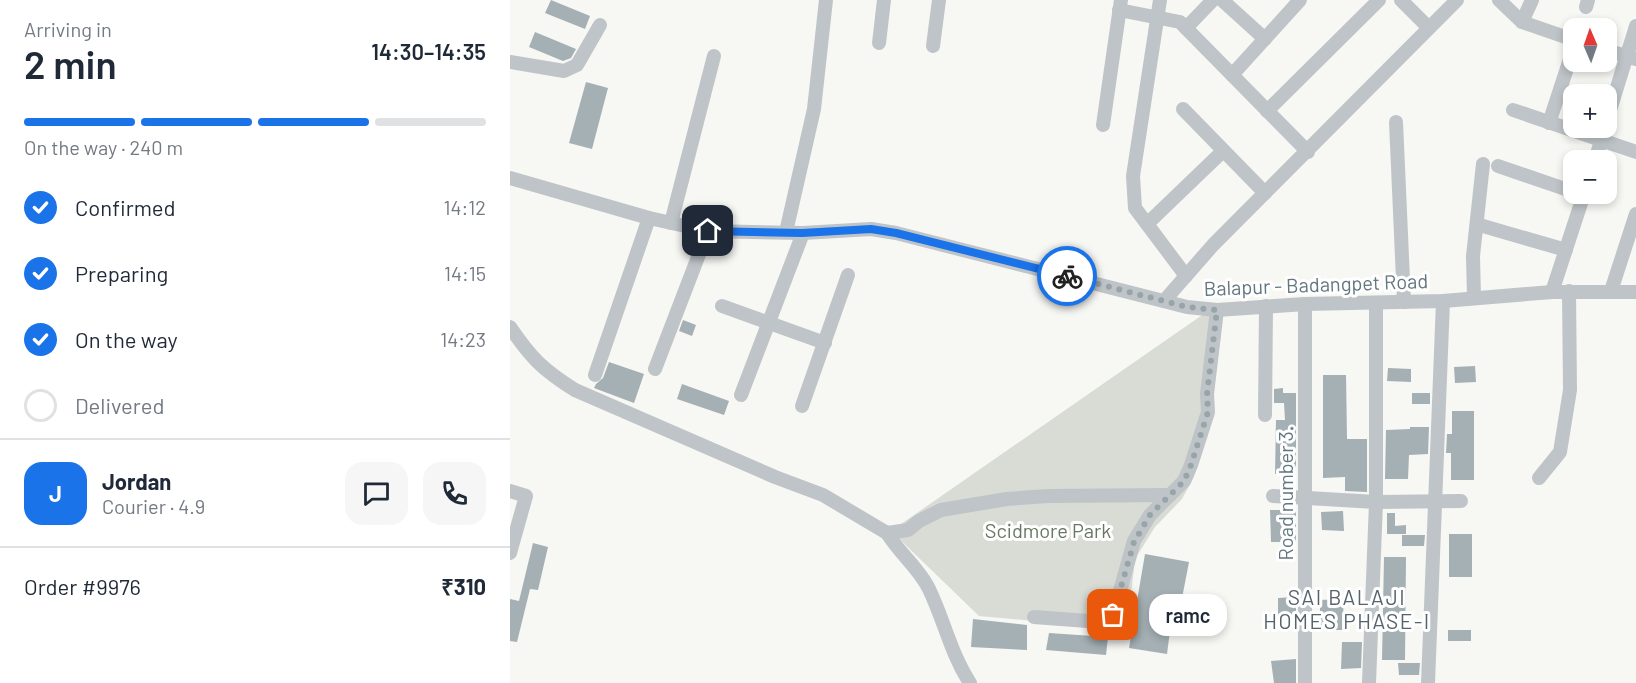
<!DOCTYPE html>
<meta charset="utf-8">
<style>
body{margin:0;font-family:Barlow,sans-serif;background:#f6f6f7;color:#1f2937;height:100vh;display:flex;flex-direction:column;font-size:22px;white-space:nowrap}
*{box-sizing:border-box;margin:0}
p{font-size:20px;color:#747a83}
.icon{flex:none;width:33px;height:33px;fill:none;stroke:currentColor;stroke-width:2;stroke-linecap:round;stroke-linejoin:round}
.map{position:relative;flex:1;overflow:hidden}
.side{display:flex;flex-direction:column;background:#fff;width:510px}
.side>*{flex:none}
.needle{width:39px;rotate:358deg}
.tools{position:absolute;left:1053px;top:18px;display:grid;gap:12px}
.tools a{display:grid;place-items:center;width:54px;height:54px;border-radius:12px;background:#fff;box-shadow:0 3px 9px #0003;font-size:30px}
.pin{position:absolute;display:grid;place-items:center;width:51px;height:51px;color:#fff;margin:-26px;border-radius:12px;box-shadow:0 3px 9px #0006}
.courier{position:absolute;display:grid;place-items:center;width:60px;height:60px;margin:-30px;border:4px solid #1a73e8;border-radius:50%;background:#fff;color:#222;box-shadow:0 2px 8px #0007}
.bubble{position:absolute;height:42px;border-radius:18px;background:#fff;box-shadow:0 3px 9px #0003;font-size:20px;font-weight:600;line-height:42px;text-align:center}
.overview em{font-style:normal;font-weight:600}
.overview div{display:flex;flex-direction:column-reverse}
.overview{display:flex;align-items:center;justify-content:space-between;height:102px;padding:0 24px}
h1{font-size:39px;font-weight:600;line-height:45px}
.bar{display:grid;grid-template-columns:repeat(4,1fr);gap:9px 6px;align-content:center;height:72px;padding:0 24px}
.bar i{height:8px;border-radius:4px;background:#e0e1e3}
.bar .on{background:#1a73e8}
.bar p{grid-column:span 4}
.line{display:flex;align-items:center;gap:15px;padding:0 24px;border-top:2px solid #e0e1e3}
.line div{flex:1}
.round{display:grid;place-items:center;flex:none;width:63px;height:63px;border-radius:18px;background:#f6f6f7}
ol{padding:0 24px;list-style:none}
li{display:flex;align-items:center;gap:18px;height:66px}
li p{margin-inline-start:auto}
li .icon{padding:6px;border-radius:50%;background:#1a73e8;color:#fff;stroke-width:4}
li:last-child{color:#747a83}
li i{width:33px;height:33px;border:3px solid #e0e1e3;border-radius:50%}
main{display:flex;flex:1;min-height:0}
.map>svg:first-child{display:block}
.green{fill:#d8dcd4}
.building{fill:#a5b0b4}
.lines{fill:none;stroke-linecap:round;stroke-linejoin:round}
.minor{stroke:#bec4c7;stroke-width:14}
.done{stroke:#97a4a8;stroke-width:6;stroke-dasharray:0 10.8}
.route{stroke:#1a73e8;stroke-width:8}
.labels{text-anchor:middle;stroke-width:6;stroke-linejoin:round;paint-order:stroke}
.street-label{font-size:20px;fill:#63777f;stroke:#fff}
.park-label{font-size:20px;fill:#687762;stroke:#fff}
.neighbourhood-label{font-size:21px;letter-spacing:1.5px;fill:#55646a;stroke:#fff}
</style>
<main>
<section class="side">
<div class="overview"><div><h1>2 min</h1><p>Arriving in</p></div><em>14:30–14:35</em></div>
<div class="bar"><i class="on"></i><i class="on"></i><i class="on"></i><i></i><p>On the way · 240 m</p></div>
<ol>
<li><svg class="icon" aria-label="check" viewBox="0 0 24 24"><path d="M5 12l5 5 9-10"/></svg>Confirmed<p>14:12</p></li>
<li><svg class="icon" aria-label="check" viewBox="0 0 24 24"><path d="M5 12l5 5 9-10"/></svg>Preparing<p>14:15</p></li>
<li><svg class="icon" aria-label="check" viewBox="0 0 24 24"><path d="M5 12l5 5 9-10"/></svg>On the way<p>14:23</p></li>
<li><i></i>Delivered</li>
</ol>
<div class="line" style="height:108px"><b class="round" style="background:#1a73e8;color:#fff">J</b><div><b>Jordan</b><p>Courier · 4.9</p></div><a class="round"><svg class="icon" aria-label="chat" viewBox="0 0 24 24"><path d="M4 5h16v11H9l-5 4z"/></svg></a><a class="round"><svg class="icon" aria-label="phone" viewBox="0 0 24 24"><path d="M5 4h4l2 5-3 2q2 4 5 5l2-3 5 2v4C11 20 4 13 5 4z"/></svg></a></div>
<div class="line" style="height:78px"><div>Order #9976</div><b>₹310</b></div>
</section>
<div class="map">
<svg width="1126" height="683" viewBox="0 0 1126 683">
<rect width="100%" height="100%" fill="#f7f7f4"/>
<polygon class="green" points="698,311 711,337 700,383 704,415 684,477 672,499 645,527 625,559 622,586 611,623 525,621 469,616 381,531"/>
<g class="building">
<polygon points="41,0 80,16 75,29 35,13"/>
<polygon points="25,32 66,49 61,58 53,61 19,47"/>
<polygon points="76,82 98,88 82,149 59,143"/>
<polygon points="173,320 186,325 182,336 169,331"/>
<polygon points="99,362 134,374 124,403 84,388 86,384 93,378"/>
<polygon points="965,366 966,382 945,383 944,367"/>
<polygon points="878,368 901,369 901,382 877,381"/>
<polygon points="813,375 836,375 837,439 857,439 857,492 835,491 835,477 813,478"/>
<polygon points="172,384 219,401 214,415 167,399"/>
<polygon points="773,388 773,393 786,393 786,473 765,474 766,420 775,420 774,403 764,403 764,389"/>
<rect x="902" y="393" width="18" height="11"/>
<polygon points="942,411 964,411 964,480 941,480 941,453 936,453 937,434 942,434"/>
<polygon points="900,427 919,427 918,454 899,455 898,479 875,479 876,430 900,429"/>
<polygon points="760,510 786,510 786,542 761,542"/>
<polygon points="833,511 834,531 812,530 811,512"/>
<polygon points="877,513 885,513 885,526 896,525 896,534 877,534"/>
<rect x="939" y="534" width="23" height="43"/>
<polygon points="892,535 915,535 914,546 892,546"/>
<polygon points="23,543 38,547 28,590 20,589 7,642 0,641 0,599 9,601"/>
<polygon points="635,554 679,562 667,624 661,623 657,654 619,648"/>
<polygon points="874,557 896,557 895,660 872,660"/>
<polygon points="786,597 786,617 768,617 768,598"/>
<polygon points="833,599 834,630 810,630 810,600"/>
<polygon points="463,619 517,625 517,650 461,647"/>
<rect x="938" y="630" width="23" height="11"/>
<polygon points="539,633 598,637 596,655 536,650"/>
<polygon points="832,642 852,642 851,668 831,669"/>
<polygon points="786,659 786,683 764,683 761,661"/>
<polygon points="888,663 910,663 909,675 889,675"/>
</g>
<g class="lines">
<g class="minor">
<polyline points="650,0 623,176 625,208 676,276"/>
<polyline points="712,0 755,39"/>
<polyline points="891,0 918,27"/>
<polyline points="989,0 1012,22 1064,40"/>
<polyline points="1076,7 1078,0"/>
<polyline points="609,10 670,22 798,152"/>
<polyline points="1012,22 1022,0"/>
<polyline points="676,28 703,0"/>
<polyline points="369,43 374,0"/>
<polyline points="423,46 429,0"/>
<polyline points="1096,50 1126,59"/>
<polyline points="0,62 54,71 67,65 90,25"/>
<polyline points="722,75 790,0"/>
<polyline points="673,109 755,193"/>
<polyline points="1003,110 1126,152"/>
<polyline points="757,111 869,0"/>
<polyline points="886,122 894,302"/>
<polyline points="1039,123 1064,47"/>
<polyline points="1096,123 1126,26"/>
<polyline points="593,125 611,0"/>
<polyline points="1085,160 1094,132"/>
<polyline points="988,166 1064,192"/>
<polyline points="0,178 139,218 198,231 293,233 361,229 386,233 677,307 707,310 795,304 933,301 1042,292 1126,292"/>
<polyline points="161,223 204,56"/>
<polyline points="637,224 713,151"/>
<polyline points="973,226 1056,250"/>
<polyline points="276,232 304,109 316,0"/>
<polyline points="1101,291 1126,214"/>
<polyline points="1042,292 1074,194"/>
<polyline points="964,298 963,256 973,164"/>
<polyline points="654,301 703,245 947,0"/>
<polyline points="212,306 315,343"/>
<path d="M0,327C21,358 33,370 65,390L265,477L313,495L377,533L398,530L409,521L431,510L497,499L538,496L660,495"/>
<polyline points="145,369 198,231"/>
<polyline points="85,375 139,218"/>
<polyline points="231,395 293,233"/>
<polyline points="292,406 338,275"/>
<polyline points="755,415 756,306"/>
<polyline points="1029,478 1050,452 1060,390 1059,291"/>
<polyline points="0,491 16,496 0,553"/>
<polyline points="763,496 866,502 951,501"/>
<path d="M377,533C389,553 409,568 419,589C434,620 441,654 460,683"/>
<polyline points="524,617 591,622 603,616 624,541 640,515 674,481 681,465 698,412 697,394 707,310"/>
<polyline points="795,683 795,304"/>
<polyline points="859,683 866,502 866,303"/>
<polyline points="918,683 933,301"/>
</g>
</g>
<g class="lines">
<polyline class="done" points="557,276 677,307 707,310 697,394 698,412 681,465 674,481 640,515 624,542 603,615"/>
<polyline class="route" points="198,231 292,233 361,229 386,233 557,276"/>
</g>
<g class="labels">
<g class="street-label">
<text transform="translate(806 285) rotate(-2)" y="7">Balapur - Badangpet Road</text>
<text transform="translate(776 493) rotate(-90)" y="7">Road number 3.</text>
</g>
<g class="park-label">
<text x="538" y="538">Scidmore Park</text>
</g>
<g class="neighbourhood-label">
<text x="837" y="605">SAI BALAJI<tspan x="837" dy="24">HOMES PHASE-I</tspan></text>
</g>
</g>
</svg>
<div class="tools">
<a><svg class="needle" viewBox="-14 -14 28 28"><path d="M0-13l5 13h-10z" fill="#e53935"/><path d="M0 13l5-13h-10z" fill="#747a83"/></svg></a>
<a>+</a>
<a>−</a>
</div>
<div class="pin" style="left:603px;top:615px;background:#ea580c"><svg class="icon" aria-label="bag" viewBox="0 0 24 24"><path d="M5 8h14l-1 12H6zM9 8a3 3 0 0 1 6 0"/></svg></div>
<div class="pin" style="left:198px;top:231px;background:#1f2937"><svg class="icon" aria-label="home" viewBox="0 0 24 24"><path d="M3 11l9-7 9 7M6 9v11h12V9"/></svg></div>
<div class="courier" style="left:557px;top:276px"><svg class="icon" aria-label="bike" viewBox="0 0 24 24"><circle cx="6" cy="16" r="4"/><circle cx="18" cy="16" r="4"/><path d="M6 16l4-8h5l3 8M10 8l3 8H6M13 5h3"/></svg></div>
<div class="bubble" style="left:639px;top:594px;width:78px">ramc</div>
</div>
</main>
